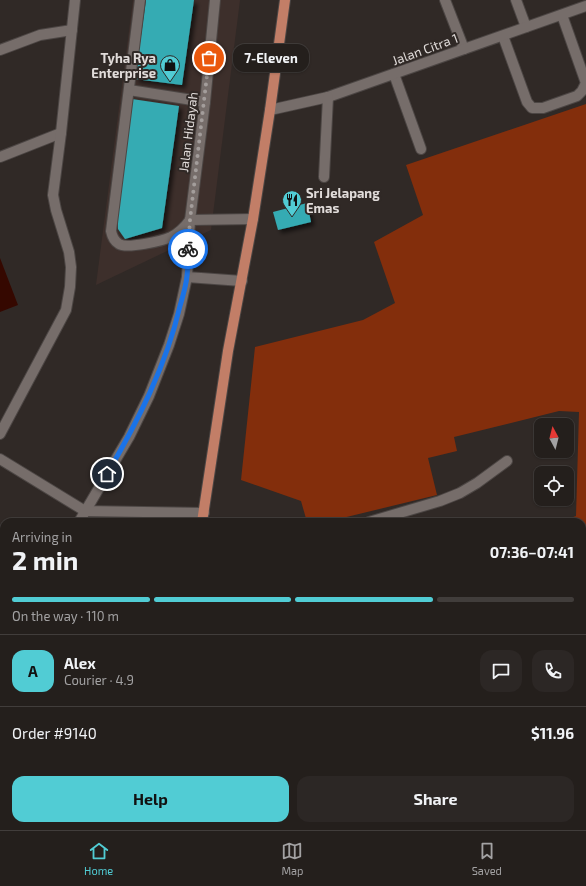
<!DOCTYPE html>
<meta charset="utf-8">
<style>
body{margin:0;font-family:"Exo 2",sans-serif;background:#2c2725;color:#f1f3f6;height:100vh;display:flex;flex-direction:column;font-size:15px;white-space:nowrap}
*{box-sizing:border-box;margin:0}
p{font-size:13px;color:#a3a2a3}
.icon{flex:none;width:22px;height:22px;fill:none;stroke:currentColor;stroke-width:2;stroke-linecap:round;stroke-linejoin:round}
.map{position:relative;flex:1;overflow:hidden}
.details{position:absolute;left:0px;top:518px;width:586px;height:312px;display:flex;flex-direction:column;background:#241f1c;border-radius:12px 12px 0 0;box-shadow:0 1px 3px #0004,0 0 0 1px #413d3b}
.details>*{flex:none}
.needle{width:26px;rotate:353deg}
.fabs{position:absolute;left:534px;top:418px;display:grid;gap:8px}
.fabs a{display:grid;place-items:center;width:40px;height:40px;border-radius:8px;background:#241f1c;box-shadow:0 1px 3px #0004,0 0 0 1px #413d3b;font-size:20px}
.pin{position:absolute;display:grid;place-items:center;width:34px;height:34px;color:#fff;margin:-17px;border:2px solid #fff;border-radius:50%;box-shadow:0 1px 4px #0007}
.courier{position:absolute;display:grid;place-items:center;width:40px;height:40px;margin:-20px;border:3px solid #1a73e8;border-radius:50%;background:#fff;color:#222;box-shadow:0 1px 5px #0007}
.bubble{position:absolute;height:28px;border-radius:12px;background:#241f1c;box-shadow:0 1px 3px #0004,0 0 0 1px #413d3b;font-size:13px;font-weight:700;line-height:28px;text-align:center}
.head em{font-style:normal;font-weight:700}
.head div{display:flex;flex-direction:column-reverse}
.head{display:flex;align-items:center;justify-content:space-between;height:68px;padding:0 12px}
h1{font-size:26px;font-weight:700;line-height:30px}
.bar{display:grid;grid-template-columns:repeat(4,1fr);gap:6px 4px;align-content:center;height:48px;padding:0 12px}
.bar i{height:5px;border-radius:3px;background:#413d3b}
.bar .current{background:#51ccd4}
.bar p{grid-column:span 4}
.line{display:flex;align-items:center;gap:10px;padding:0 12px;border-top:1px solid #413d3b}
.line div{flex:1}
.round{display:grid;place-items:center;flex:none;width:42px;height:42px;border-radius:12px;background:#2c2725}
.button{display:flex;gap:8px;margin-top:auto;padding:8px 12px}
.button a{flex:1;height:46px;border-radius:12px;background:#51ccd4;color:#111;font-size:16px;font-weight:700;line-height:46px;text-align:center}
.button a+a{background:#2c2725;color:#f1f3f6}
.tab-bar{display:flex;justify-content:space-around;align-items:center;height:56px;border-top:1px solid #413d3b;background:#241f1c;font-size:11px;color:#a3a2a3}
.tab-bar a{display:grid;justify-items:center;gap:2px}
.tab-bar .current{color:#51ccd4}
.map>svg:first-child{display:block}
.built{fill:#3d2f2b}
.green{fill:#832e0c}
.water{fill:#350800}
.building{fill:#36abb3;filter:url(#shadow)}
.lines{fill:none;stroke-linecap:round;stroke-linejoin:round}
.minor-casing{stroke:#4c4644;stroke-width:12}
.major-casing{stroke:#4c4644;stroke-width:12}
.highway-casing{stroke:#4c4644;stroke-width:14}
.minor{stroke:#766d6a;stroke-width:10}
.major{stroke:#c27e67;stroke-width:10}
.highway{stroke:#f48965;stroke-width:12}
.done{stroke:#a39d9b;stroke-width:4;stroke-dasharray:0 7.2}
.route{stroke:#1a73e8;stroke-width:5}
.labels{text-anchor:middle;stroke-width:4;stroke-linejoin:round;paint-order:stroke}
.street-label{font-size:13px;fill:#e1dcda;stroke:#302926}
.poi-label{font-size:13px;font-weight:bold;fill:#e1dcda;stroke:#302926;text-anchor:end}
</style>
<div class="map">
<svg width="586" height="830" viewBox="0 0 586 830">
<defs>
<filter id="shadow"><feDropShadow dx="3.5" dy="3.5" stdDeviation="2" flood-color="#0009"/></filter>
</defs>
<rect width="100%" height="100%" fill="#302926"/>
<polygon class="built" points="133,0 240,0 211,230 96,285"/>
<polygon class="green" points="586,104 586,713 582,701 582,522 559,522 576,516 579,412 559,411 454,437 457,451 428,458 437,495 326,522 307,522 301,501 241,480 255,347 363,320 395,303 374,242 423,215 406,165"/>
<polygon class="water" points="0,258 18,305 0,312"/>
<g class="building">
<polygon points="146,0 194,0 182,85 135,79"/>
<polygon points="132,99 179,106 162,228 125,239 118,229 117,209"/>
<polygon points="307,203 311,222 278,230 273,212"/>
</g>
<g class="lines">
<g class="minor-casing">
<g id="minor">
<path d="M140,0L111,231C112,236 114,241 119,244C127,249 162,241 171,237C179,233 185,227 190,220"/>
<polyline points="445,0 464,49"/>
<polyline points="516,0 526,27"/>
<polyline points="503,36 527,102 532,108 543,108 577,96 582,91 586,83 562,15"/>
<polyline points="0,50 40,35 72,30"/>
<polyline points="394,74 421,149"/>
<polyline points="129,90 205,102"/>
<polyline points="270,110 328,97 586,6"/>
<polyline points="0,157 61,133"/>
<polyline points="324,177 328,97"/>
<polyline points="190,220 253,219"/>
<polyline points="187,277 242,281"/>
<polyline points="0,434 66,310 70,287 71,267 69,252 56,210 53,195 61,133 75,0"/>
<polyline points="0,459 85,511 204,513"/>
<polyline points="79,522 129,437 149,396 169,345 179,314 187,277 190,220 205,102 215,0"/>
<polyline points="369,522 440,501 460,493 477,483 507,461"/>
<polyline points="0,625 4,624"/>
</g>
</g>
<g class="major-casing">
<g id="major">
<polyline points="202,522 228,351 253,219 270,110 285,0"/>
<polyline points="153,826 154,830"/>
<polyline points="185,826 186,830"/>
</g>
</g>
<g class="highway-casing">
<g id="highway">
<polyline points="582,772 586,770"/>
<polyline points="582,800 586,798"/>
<polyline points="468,830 476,826"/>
<polyline points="528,830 536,826"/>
</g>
</g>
<use href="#minor" class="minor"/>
<use href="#major" class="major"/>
<use href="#highway" class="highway"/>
</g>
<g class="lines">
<polyline class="done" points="188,249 190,220 209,58"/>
<path class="route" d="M107,474C138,421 166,366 180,306C183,296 186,286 187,276C188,267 188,258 188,249"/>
</g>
<defs>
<g id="shop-pin" transform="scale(1)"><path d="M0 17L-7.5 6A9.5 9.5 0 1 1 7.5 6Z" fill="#51ccd4" stroke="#302926"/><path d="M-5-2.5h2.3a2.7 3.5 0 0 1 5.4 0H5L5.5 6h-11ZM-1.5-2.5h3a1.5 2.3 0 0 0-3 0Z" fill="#111"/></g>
<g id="restaurant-pin" transform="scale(1)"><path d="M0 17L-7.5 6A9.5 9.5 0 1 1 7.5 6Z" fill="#51ccd4" stroke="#302926"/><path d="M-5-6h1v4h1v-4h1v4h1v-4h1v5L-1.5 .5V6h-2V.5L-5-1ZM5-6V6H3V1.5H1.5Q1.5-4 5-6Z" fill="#111"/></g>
</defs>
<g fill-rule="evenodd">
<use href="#shop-pin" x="170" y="65"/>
<use href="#restaurant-pin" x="292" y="200"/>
</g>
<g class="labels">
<g class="street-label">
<text transform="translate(425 49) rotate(-20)" y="5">Jalan Citra 1</text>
<text transform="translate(188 132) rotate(-83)" y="5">Jalan Hidayah</text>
</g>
<g class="poi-label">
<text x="156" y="63">Tyha Rya<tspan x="156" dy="15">Enterprise</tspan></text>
<text x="306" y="198" text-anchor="start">Sri Jelapang<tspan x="306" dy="15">Emas</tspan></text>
</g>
</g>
</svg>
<div class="fabs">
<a><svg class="needle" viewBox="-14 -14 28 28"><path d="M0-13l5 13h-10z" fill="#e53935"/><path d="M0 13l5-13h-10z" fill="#a3a2a3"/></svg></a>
<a><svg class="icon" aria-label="locate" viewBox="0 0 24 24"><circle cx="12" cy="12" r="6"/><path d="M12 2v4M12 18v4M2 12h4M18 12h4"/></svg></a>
</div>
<div class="pin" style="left:209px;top:58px;background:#ea580c"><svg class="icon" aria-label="bag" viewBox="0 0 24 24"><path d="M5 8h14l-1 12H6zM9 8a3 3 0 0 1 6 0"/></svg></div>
<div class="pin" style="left:107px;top:474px;background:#1f2937"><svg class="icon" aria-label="home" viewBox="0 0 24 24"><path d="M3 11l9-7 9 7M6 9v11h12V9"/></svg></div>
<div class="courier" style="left:188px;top:249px"><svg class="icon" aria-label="bike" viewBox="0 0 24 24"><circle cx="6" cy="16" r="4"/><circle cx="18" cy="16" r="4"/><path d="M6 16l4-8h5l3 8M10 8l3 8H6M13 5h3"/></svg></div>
<div class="bubble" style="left:233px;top:44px;width:76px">7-Eleven</div>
<section class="details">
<div class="head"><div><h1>2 min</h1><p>Arriving in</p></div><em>07:36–07:41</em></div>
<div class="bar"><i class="current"></i><i class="current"></i><i class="current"></i><i></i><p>On the way · 110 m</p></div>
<div class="line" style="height:72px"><b class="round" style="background:#51ccd4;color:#111">A</b><div><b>Alex</b><p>Courier · 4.9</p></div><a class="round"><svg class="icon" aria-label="chat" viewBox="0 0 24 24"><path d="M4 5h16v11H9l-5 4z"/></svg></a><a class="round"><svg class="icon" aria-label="phone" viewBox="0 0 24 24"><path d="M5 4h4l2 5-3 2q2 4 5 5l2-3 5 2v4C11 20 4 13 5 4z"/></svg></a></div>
<div class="line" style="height:52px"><div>Order #9140</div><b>$11.96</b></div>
<div class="button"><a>Help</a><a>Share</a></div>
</section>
</div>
<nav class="tab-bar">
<a class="current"><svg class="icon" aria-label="home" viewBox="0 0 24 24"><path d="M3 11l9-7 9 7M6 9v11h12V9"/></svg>Home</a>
<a><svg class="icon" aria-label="map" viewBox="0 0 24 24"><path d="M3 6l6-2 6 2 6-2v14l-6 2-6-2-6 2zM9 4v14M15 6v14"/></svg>Map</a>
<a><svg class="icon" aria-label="saved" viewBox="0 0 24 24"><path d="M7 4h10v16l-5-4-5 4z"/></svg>Saved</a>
</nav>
